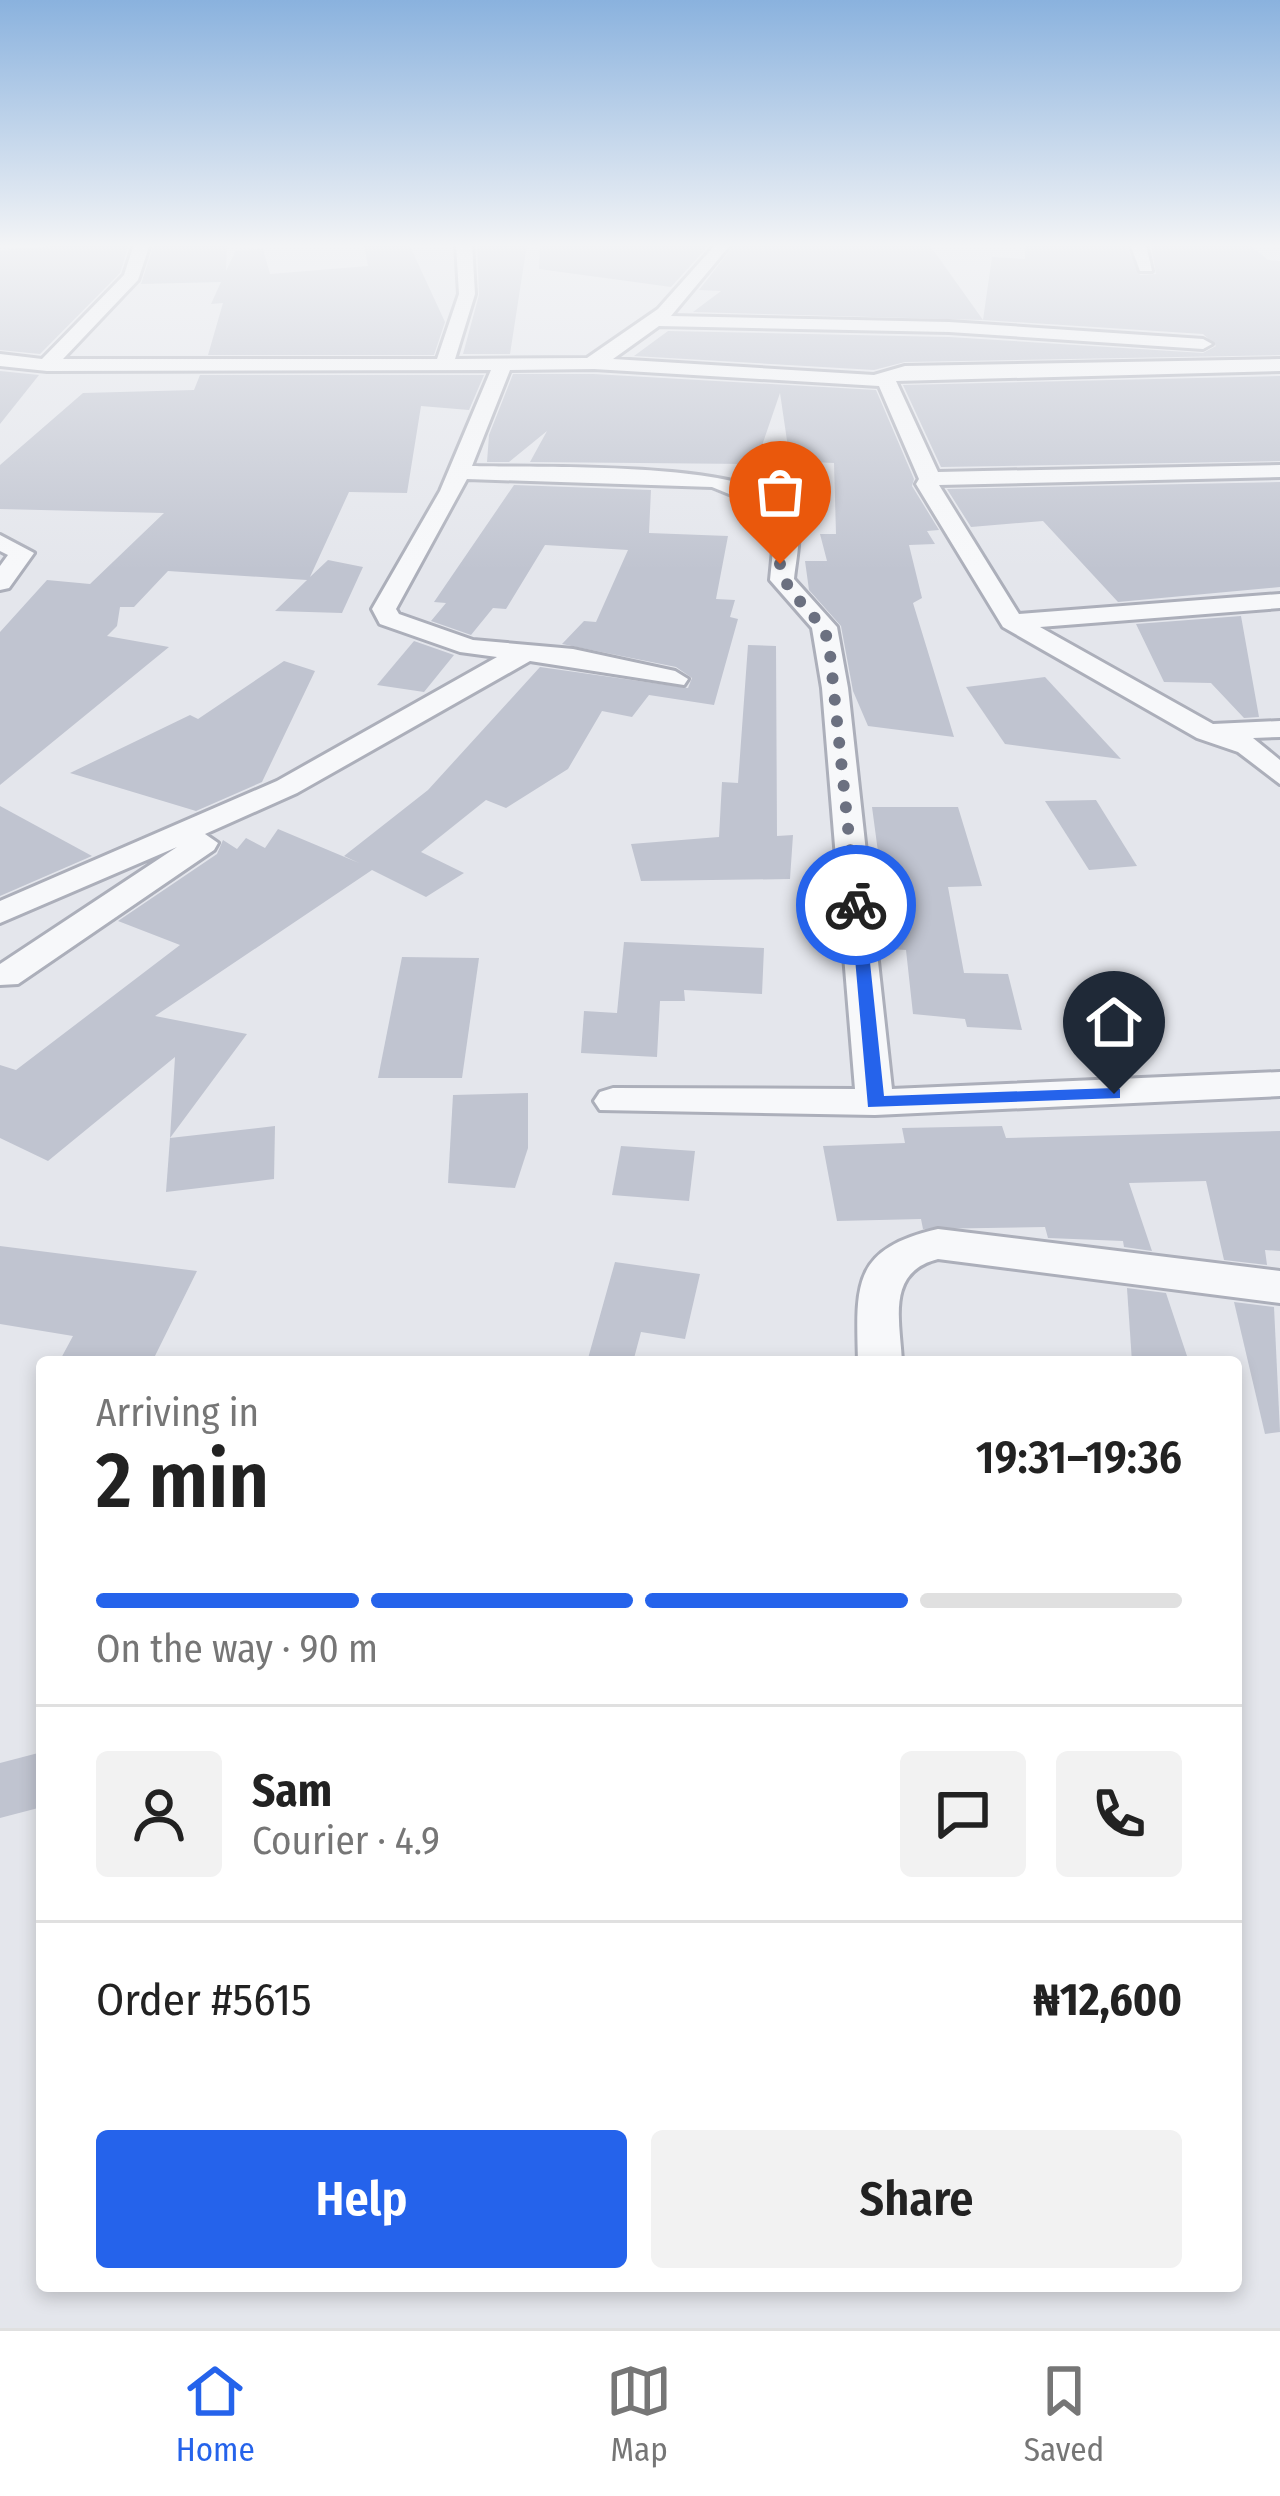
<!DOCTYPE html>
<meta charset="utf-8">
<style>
body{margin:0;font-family:"Fira Sans Condensed",sans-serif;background:#f2f2f2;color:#222;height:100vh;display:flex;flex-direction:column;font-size:45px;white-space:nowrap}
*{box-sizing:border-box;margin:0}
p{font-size:39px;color:#767676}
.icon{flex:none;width:66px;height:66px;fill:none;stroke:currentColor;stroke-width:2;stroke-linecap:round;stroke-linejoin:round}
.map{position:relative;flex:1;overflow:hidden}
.side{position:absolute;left:36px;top:1356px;width:1206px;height:936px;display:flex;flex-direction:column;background:#fff;border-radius:12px;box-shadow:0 6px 18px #0003}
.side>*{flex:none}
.pin{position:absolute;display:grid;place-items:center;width:102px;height:102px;color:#fff;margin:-123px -51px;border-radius:50% 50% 50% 0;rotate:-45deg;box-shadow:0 0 12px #0007}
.pin .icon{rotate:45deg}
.courier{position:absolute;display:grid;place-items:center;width:120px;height:120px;margin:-60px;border:9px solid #2563eb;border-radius:50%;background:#fff;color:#222;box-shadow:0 3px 15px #0007}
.head em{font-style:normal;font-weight:600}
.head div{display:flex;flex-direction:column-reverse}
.head{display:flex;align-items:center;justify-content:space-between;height:204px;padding:0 60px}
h1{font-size:78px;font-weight:600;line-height:90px}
.bar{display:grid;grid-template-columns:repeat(4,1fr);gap:18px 12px;align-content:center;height:144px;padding:0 60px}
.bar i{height:15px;border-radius:9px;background:#e0e0e0}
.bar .active{background:#2563eb}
.bar p{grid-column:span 4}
.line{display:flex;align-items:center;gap:30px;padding:0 60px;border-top:3px solid #e0e0e0}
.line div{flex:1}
.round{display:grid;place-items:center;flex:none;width:126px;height:126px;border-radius:12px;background:#f2f2f2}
.primary-button{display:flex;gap:24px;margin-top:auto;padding:24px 60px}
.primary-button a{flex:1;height:138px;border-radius:12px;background:#2563eb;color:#fff;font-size:48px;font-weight:600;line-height:138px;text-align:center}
.primary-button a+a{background:#f2f2f2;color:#222}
.dock{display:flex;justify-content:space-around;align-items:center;height:168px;border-top:3px solid #e0e0e0;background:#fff;font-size:33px;color:#767676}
.dock a{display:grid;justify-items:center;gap:6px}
.dock .active{color:#2563eb}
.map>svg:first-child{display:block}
.building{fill:#c0c4d0}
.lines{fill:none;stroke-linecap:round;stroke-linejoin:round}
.street-casing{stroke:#acafba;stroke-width:6}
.street{fill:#f7f8fa;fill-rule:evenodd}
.route{fill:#2563eb}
.done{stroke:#6b7080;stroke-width:12;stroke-dasharray:0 21.6}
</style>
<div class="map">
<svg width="1280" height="2328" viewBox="0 0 1280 2328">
<rect width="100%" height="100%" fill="#e4e6ec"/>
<g class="building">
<polygon points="80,244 129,244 120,273 40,354 0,350 0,250"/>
<polygon points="154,244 227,244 226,271 236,250 263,249 270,274 368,266 364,244 409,244 445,322 434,355 208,355 223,303 211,304 221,282 141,284"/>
<polygon points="477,244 527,244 510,354 463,354 479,295"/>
<polygon points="540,244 710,244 671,287 539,269"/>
<polygon points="735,244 929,244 983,320 693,312 721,291 699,290"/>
<polygon points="1025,244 1126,246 1140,275 1156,274 1151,246 1249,244 1268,260 1280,261 1280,355 905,362 874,370 634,356 668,331 949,337 1203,353 1216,346 1203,334 983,320 992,257 1025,259"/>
<polygon points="0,371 39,375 0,424"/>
<polygon points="513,374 594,374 876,390 914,479 912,486 939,530 927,531 935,544 909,545 922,598 913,603 954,737 868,726 853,691 841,626 809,590 805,561 827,561 820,534 836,534 834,463 790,461 780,393 757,460 748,464 530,462 547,431 509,462 487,462 489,435"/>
<polygon points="200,375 484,375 469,410 421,406 407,493 349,492 310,577 328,560 363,567 342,613 275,611 307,580 168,571 134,607 120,607 117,626 107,636 169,647 0,785 0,632 47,580 90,584 164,513 0,509 0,465 83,393 194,390"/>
<polygon points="1280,376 1280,461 941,467 903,385"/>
<polygon points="1280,482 1280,587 1118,602 1043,521 971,527 947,489"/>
<polygon points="514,485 651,490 649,533 728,536 716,599 735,600 730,617 738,619 714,705 649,695 632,717 602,711 568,769 506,808 486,800 421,852 464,873 426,897 372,870 155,1016 247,1034 170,1138 175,1057 48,1161 0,1138 0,1065 16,1070 180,945 118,921 217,854 223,840 237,849 246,838 265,848 278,829 359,863 344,856 428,790 540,667 688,688 692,678 676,667 562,644 584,621 596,622 628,550 545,545 506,609 493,608 471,635 431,621 446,603 434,602"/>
<polygon points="1241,616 1259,717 1244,718 1211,683 1164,682 1136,624"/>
<polygon points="414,641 454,655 424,692 377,685"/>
<polygon points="748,645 776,646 777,836 793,835 790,879 641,881 631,844 719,837 722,782 738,783"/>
<polygon points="284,661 315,671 262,782 196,811 70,773 190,715 198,719"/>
<polygon points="1045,677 1121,759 1005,744 966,687"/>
<polygon points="1096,800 1137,866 1089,870 1045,801"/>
<polygon points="0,806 92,856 0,896"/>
<polygon points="872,807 958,807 982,886 948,887 964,973 1008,974 1022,1030 967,1027 965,1019 913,1014 906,950 891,949"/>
<polygon points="624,942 764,948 762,994 684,990 685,1001 660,1001 657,1057 581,1053 584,1011 617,1013"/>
<polygon points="402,957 479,958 462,1078 378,1078"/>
<polygon points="528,1093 528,1148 515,1188 448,1183 453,1095"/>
<polygon points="275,1126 274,1179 166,1192 170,1138"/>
<polygon points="1002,1126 1006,1138 1280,1131 1280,1251 1265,1250 1267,1265 1224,1260 1206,1181 1129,1183 1152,1251 1124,1247 1123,1241 1048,1238 1045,1227 923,1229 921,1219 837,1221 823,1146 905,1143 902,1128"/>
<polygon points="621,1146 695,1151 689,1201 612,1195"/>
<polygon points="0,1246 197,1271 152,1362 59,1362 73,1336 0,1324"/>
<polygon points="615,1262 700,1274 685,1339 641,1332 633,1362 587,1362"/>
<polygon points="1127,1288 1166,1293 1189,1362 1132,1362"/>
<polygon points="1234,1302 1274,1307 1280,1432 1265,1434"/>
<polygon points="42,1752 42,1807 0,1818 0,1763"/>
</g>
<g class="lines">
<g class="street-casing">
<g id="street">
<path d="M134,244H150L138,280L63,359H437L459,294L456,244H472L475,294L455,359L587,358L658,309L716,244H731L671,316L949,322L1203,339L1212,344L1203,349L949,332L659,326L613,359L874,375L905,366L1280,359V371L896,381L938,472L1280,465V477L939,485L1019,614L1280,594V608L1040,627L1213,724L1280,721V737L1253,738L1280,760V784L1238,752L1197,738L1003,627L916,484L919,479L879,386L594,369L510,370L472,466C536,468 751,460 790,507C805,525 796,557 794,579L837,627L848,688L892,1089L1280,1072V1096L875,1115L600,1110L594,1101L600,1092L613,1088L855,1089L822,688L812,628L770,580L776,520L771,511L712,487L467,479L396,609L399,614L473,640L573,649L675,671L688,679L684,685L530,661L297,793L205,834L218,843L214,850L18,984L0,985V964L177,847L0,923V901L277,781L497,657L460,652L380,624L372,609L440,491L491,370L47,371L0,366V354L42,359L124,275Z"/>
<polygon points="1130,244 1146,244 1152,271 1140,271"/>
<polygon points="0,535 34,553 9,588 0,590 0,566 8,555 0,551"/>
<path d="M938,1229L1280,1271V1303L938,1259C886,1272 900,1320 902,1362H858C856,1284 852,1249 938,1229Z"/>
</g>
</g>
<use href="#street" class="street"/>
</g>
<linearGradient id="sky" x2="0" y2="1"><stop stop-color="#8ab2de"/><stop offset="0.43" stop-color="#f3f4f6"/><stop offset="1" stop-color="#f3f4f6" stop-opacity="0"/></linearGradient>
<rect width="1280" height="570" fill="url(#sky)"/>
<polygon class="route" points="850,901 864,905 884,1096 1114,1088 1120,1089 1120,1098 868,1107"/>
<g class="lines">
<path class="done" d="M780,564C785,599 821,612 829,644L856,905"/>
</g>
</svg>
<div class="pin" style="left:780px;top:564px;background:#ea580c"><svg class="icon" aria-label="bag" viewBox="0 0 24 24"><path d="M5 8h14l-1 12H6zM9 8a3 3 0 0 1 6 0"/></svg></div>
<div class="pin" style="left:1114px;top:1094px;background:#1f2937"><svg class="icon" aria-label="home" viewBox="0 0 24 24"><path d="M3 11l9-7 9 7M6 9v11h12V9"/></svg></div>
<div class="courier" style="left:856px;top:905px"><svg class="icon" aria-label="bike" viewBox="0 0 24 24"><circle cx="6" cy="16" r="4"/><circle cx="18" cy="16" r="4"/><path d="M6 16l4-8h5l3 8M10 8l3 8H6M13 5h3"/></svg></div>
<section class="side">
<div class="head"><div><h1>2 min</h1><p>Arriving in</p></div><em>19:31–19:36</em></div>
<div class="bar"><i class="active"></i><i class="active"></i><i class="active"></i><i></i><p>On the way · 90 m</p></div>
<div class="line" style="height:216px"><a class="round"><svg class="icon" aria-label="person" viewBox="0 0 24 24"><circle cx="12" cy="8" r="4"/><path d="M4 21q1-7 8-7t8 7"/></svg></a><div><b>Sam</b><p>Courier · 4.9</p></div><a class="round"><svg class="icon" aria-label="chat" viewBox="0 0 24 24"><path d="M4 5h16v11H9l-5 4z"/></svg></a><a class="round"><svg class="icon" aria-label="phone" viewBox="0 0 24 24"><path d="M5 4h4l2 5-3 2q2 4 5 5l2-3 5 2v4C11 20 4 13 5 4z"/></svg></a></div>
<div class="line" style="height:156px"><div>Order #5615</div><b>₦12,600</b></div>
<div class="primary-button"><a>Help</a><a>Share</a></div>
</section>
</div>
<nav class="dock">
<a class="active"><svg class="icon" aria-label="home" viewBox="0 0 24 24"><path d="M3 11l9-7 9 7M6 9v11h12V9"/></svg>Home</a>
<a><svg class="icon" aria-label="map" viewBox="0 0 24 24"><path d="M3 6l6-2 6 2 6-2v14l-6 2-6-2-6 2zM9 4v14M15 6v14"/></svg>Map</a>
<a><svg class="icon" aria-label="saved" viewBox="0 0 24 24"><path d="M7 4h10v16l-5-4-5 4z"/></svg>Saved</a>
</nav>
